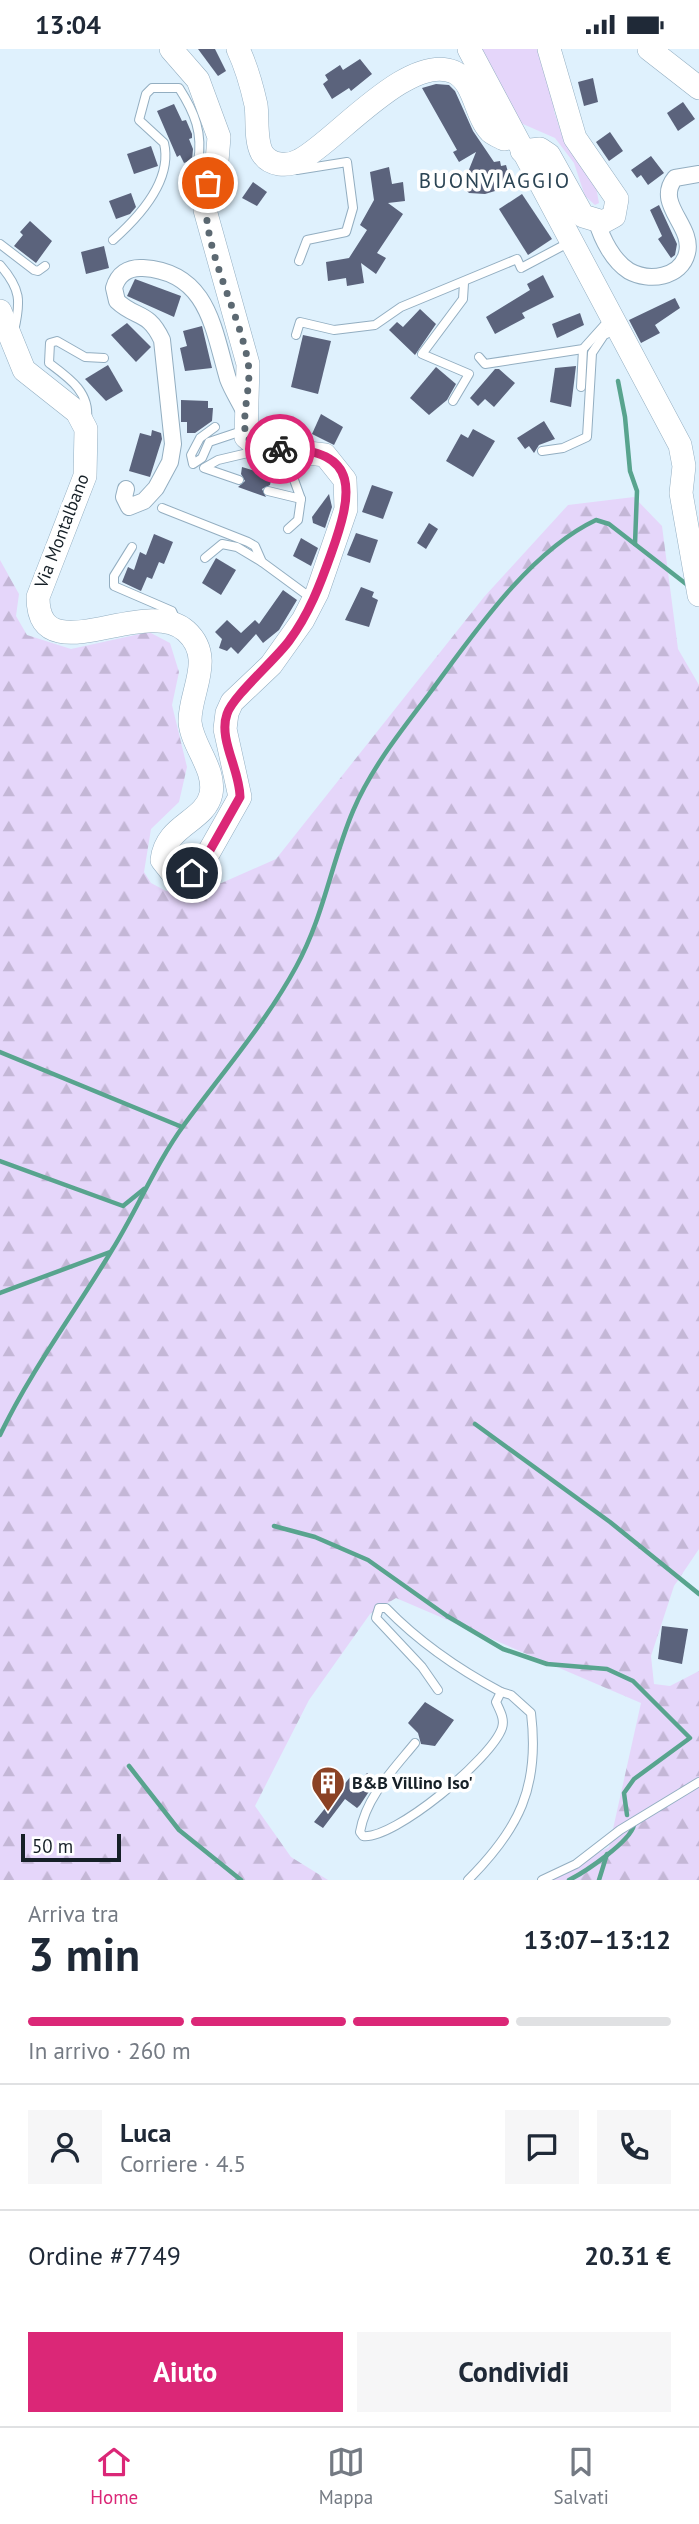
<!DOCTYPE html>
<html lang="it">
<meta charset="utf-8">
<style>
body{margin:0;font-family:"PT Sans",sans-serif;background:#f6f6f7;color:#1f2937;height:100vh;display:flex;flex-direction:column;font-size:26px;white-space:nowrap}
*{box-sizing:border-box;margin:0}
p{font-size:23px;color:#747a83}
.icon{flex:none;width:38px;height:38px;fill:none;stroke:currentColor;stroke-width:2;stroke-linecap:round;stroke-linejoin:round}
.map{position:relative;height:1831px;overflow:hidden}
.panel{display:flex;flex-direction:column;background:#fff;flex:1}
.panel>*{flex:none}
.scale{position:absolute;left:21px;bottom:18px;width:100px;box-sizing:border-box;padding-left:7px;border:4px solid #162027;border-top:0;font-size:19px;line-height:24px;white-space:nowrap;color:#162027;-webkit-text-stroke:5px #fff;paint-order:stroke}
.pin{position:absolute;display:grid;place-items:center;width:60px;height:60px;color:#fff;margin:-30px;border:4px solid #fff;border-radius:50%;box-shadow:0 2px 7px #0007}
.courier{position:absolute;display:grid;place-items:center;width:70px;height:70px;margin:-35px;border:5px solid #db2777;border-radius:50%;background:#fff;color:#222;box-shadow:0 2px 9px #0007}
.head em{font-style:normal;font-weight:600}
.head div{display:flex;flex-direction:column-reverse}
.head{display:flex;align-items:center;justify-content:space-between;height:119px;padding:0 28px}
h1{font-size:46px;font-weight:600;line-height:52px}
.bar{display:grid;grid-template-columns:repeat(4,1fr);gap:10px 7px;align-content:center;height:84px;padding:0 28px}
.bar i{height:9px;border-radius:5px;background:#e0e1e3}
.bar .active{background:#db2777}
.bar p{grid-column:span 4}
.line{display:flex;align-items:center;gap:18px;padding:0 28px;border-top:2px solid #e0e1e3}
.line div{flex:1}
.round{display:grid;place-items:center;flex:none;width:74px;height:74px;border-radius:0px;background:#f6f6f7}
.action{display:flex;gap:14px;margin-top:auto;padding:14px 28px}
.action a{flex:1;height:80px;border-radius:0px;background:#db2777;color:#fff;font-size:28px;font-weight:600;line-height:80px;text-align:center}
.action a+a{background:#f6f6f7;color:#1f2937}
.status{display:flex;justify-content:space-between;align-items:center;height:49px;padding:0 35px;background:#fff;direction:ltr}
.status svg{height:19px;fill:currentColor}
.menu{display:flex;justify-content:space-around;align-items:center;height:98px;border-top:2px solid #e0e1e3;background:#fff;font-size:19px;color:#747a83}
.menu a{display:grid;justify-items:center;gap:4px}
.menu .active{color:#db2777}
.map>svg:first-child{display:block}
.green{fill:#e5d6fa}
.forest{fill:url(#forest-firs)}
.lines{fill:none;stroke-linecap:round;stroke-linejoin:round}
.stream{stroke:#58a48e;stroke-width:4.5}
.building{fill:#5b637c}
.lane-casing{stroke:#93aec1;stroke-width:10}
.street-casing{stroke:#93aec1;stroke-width:18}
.secondary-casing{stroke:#93aec1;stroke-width:24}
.lane{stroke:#fff;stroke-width:8}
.street{stroke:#fff;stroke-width:16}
.secondary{stroke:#fff;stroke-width:23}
.done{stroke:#5c6972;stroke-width:7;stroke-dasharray:0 12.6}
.route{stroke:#db2777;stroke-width:9}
.labels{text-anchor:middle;stroke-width:7;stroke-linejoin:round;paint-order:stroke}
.street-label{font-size:18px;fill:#162027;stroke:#fff}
.poi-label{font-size:18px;font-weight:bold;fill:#162027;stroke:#fff;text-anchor:start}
.quarter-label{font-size:21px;letter-spacing:2px;fill:#2b4454;stroke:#fff}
</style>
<div class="status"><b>13:04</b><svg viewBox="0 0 49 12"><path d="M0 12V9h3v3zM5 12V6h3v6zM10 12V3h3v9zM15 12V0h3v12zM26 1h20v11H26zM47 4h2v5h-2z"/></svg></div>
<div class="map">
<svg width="699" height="1831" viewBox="0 0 699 1831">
<defs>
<pattern id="forest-firs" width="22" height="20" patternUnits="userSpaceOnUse" patternTransform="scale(1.75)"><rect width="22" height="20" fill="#e5d6fa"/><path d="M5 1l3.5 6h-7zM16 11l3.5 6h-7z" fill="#c4b7d6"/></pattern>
</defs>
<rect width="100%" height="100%" fill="#dff1fd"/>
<polygon class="green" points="478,0 541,0 555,45 554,62 562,86 596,138 599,154 595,156 585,147 574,114 555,89 516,72"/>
<polygon class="forest" points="634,448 662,477 678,600 699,636 699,1500 674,1537 651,1607 654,1635 670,1637 699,1622 699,1831 548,1831 609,1798 641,1654 396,1549 370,1565 309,1651 255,1757 291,1808 328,1831 0,1831 0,511 19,545 16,567 27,586 71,600 149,583 170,594 179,623 172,656 187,718 179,753 151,780 144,823 151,834 166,842 208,840 276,810 484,548 568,456"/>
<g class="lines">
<g class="stream">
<polyline points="618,332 625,368 630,422 637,442 635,495"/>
<polyline points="0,1003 182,1078"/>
<polyline points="0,1112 123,1157 144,1140"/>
<polyline points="0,1244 110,1203"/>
<polyline points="475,1375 610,1473 699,1545"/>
<path d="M0,1386C31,1321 75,1263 112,1201C137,1161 156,1114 184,1076C222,1024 265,975 296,918C324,867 331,814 353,762C372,717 403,680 432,641C474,584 530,502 596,471L609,475L690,538"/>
<polyline points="274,1477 315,1488 368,1511 447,1567 503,1600 547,1615 607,1620 633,1632 690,1689 634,1730 624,1744 627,1766"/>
<polyline points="129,1717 179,1781 241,1831"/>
<path d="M569,1831C585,1823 630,1793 634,1776"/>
<polyline points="599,1831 607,1805"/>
</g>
</g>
<g class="building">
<polygon points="198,0 215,0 226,22 218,27"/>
<polygon points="360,10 372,25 351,42 349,39 332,50 323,35 328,31 325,26 340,16 343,21"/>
<polygon points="593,29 598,53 584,57 578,33"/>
<polygon points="436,35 449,36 455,42 473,82 494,113 500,112 501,117 506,116 512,137 485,145 469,144 465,140 464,133 476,103 459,113 453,103 457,101 422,39"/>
<polygon points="683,53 695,70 678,82 667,64"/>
<polygon points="174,55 182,72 186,71 192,85 192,89 189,90 193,100 192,111 184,114 180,106 177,108 157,62"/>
<polygon points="610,83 623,102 609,112 596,93"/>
<polygon points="151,97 158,117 134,125 127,105"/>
<polygon points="651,107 664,124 648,136 641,126 637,129 631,121"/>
<polygon points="389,118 392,135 403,133 405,152 388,154 403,165 377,204 386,209 376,225 361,214 364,234 347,237 346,229 328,232 326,213 349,209 367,181 360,176 374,151 370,123"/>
<polygon points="253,133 267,143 257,157 242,149"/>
<polygon points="131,144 136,158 130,165 116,170 109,152"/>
<polygon points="522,145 552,190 528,206 499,160"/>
<polygon points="659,156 677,195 675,206 671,209 658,190 662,187 650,161"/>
<polygon points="30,172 52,192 36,214 14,197 23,186 20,183"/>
<polygon points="104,197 109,219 86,225 81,203"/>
<polygon points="543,226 554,248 522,264 525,269 495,285 486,268 530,241 527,235"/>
<polygon points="135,230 181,247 174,268 127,247"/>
<polygon points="675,249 680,259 655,276 660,284 641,294 629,271"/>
<polygon points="420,260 436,275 415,306 389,281 397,273 403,278"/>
<polygon points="580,264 584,276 557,289 552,275"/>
<polygon points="127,274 151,298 136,313 111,286"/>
<polygon points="202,277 212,319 185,322 180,299 187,297 183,282"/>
<polygon points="303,286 331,292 318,345 291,338"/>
<polygon points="108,316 123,342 106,352 85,330"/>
<polygon points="576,317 571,358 550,353 555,319"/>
<polygon points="436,318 456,335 447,351 429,366 410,349"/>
<polygon points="495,320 499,320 515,334 494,358 485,350 478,357 470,349"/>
<polygon points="181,351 208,352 208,359 213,359 212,372 195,384 187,384 187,373 181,373"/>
<polygon points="321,365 343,378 334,396 312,385"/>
<polygon points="544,372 555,390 539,396 534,404 529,397 525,400 517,389"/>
<polygon points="473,380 495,392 473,428 446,412 461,385 468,389"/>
<polygon points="152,381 161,384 162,390 150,428 129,422 140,384 151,387"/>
<polygon points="242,418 272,427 270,436 262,440 266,448 238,438 245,432 241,425"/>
<polygon points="372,436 393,443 383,470 362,463"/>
<polygon points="329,445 332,458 325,479 313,474 312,468"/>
<polygon points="429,474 438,480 426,500 417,494"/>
<polygon points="356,484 378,491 370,514 347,506"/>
<polygon points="154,485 173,493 164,515 159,513 152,530 147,528 141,542 122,533 128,518 134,521 140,503 146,506"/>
<polygon points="301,489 318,499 311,517 293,507"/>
<polygon points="216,509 236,521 221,546 202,534"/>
<polygon points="361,538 374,543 372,548 378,551 369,578 345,571"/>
<polygon points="283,541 297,551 279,581 263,594 256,585 238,605 231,598 227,602 219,599 222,590 215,583 227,571 241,584 255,571 259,575"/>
<polygon points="662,1577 688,1580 682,1615 658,1610"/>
<polygon points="425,1653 454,1671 435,1697 421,1695 418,1684 408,1674"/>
<polygon points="367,1724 376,1732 360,1756 357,1759 345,1750 323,1779 314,1773 351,1727 359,1734"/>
</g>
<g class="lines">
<g class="lane-casing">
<g id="lane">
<polyline points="297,121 347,113 353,159 346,183 307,191 299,212"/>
<path d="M113,191C139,168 173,132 164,94L139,71L146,45L152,39H179C195,64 203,84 198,113C196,125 192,135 196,147L202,149"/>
<polyline points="0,195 34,221 38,222 45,217"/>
<path d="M0,216C21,240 21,252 14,282"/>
<polyline points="296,286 300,273 334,281 375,276 401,258 517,210 521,219 570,193"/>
<polyline points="479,308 485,315 583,300 609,271"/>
<polyline points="581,338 583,300"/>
<polyline points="453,352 469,325 422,305 463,250 464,234"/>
<path d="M87,370C90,343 69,329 49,314L50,294L57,292L85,308L104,309"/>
<polyline points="215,378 200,389 191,406 193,415 202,409 209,393 245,381"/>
<polyline points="542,402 563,399 587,388 592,304 604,286 617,280"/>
<polyline points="252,404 293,428 301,450 268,442"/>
<polyline points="239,431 204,419 218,411 252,403"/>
<polyline points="162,459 248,493 255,497 262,513 311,549"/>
<polyline points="288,480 298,471 301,450"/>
<polyline points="132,498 114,527 114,537 172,562 176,571"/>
<polyline points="205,509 222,495 237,498 262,513"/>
<path d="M438,1641L422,1618L376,1569L379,1559H386C420,1594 458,1620 501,1643"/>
<path d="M415,1694C393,1721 366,1748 360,1783L363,1787C394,1791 492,1709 502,1679C505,1670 500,1662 496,1653L501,1643L511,1646L531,1664C540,1738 519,1780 468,1831"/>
<polyline points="542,1831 576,1815 620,1781 699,1733"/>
</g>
</g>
<g class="street-casing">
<g id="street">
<path d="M597,173C602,190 613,212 629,222C649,233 681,229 687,204C694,177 654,155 675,129L699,125"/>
<path d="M126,440L124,448L129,458L144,452L156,439L170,413L173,395L162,291C148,261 136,270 117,252L114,239C118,225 128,218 143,219C208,223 213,279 228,330C232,341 240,353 245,364"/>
</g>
</g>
<g class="secondary-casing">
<g id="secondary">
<path d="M238,0C246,17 252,38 256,56C258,70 255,91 262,104C270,117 288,118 300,111C334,94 408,3 454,23C475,33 475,66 490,82C493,85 500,88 504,90L514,88"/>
<polyline points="469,0 680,396 684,417 681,444 699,546"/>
<polyline points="649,0 699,39"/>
<polyline points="522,102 540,100 549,106 583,167 603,173 614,167 617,150 575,89 549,0"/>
<path d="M0,262L24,321L77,363L86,380L85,427L38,548C38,626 145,545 186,582C216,609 189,643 190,673C192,697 216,720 211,745C205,773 166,775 162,811L173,825L187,826L205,810L240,748L225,680L227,664L232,653L271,616L303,571L317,544L346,460L345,431L325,406L258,398L246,388L248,315L205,161L208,134L217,112L219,88L198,31L171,0"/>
</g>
</g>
<use href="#lane" class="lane"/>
<use href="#street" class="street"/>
<use href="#secondary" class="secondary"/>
</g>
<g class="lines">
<path class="done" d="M208,134C196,189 238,257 248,313C252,338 241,363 246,388L258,398L280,400"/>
<path class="route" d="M192,824L205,810L240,748C240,721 218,690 227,665C232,648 275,611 289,592C309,565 320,536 331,505C352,446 363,399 280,400"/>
</g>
<defs>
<g id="building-pin" transform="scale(1.75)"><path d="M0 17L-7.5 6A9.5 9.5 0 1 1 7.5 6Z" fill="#8b4224" stroke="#fff"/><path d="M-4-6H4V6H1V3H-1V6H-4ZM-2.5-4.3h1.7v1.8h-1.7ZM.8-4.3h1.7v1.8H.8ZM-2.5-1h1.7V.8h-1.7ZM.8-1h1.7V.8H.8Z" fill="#fff"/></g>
</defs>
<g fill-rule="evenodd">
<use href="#building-pin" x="328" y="1734"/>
</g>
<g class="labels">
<g class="street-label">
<text transform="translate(62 482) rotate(-69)" y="6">Via Montalbano</text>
</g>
<g class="poi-label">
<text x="352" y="1740">B&amp;B Villino Iso'</text>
</g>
<g class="quarter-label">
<text x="495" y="139">BUONVIAGGIO</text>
</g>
</g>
</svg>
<div class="scale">50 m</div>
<div class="pin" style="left:208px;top:134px;background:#ea580c"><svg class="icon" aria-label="bag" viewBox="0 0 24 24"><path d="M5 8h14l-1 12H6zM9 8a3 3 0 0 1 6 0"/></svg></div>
<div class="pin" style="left:192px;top:824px;background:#1f2937"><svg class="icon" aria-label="home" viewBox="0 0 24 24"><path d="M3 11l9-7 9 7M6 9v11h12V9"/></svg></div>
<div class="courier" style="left:280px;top:400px"><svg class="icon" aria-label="bike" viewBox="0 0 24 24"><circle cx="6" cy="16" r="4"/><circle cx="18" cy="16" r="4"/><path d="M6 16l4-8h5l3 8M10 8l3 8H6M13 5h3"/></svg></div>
</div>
<section class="panel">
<div class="head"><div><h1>3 min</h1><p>Arriva tra</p></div><em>13:07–13:12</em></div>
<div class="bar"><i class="active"></i><i class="active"></i><i class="active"></i><i></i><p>In arrivo · 260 m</p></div>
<div class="line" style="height:126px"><a class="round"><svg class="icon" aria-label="person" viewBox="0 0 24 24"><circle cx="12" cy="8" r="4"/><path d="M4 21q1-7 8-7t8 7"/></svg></a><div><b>Luca</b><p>Corriere · 4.5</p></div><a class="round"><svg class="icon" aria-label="chat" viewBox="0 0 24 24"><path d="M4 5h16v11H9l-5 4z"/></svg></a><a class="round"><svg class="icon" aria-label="phone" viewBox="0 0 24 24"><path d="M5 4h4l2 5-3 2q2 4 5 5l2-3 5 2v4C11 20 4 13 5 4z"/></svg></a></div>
<div class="line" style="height:91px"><div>Ordine #7749</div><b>20.31 €</b></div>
<div class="action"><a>Aiuto</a><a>Condividi</a></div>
</section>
<nav class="menu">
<a class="active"><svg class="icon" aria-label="home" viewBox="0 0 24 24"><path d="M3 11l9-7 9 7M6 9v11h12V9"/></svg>Home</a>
<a><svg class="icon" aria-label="map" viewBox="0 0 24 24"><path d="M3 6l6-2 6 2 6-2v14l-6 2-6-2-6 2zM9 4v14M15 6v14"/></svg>Mappa</a>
<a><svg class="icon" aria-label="saved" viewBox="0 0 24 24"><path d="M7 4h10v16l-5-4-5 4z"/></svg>Salvati</a>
</nav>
